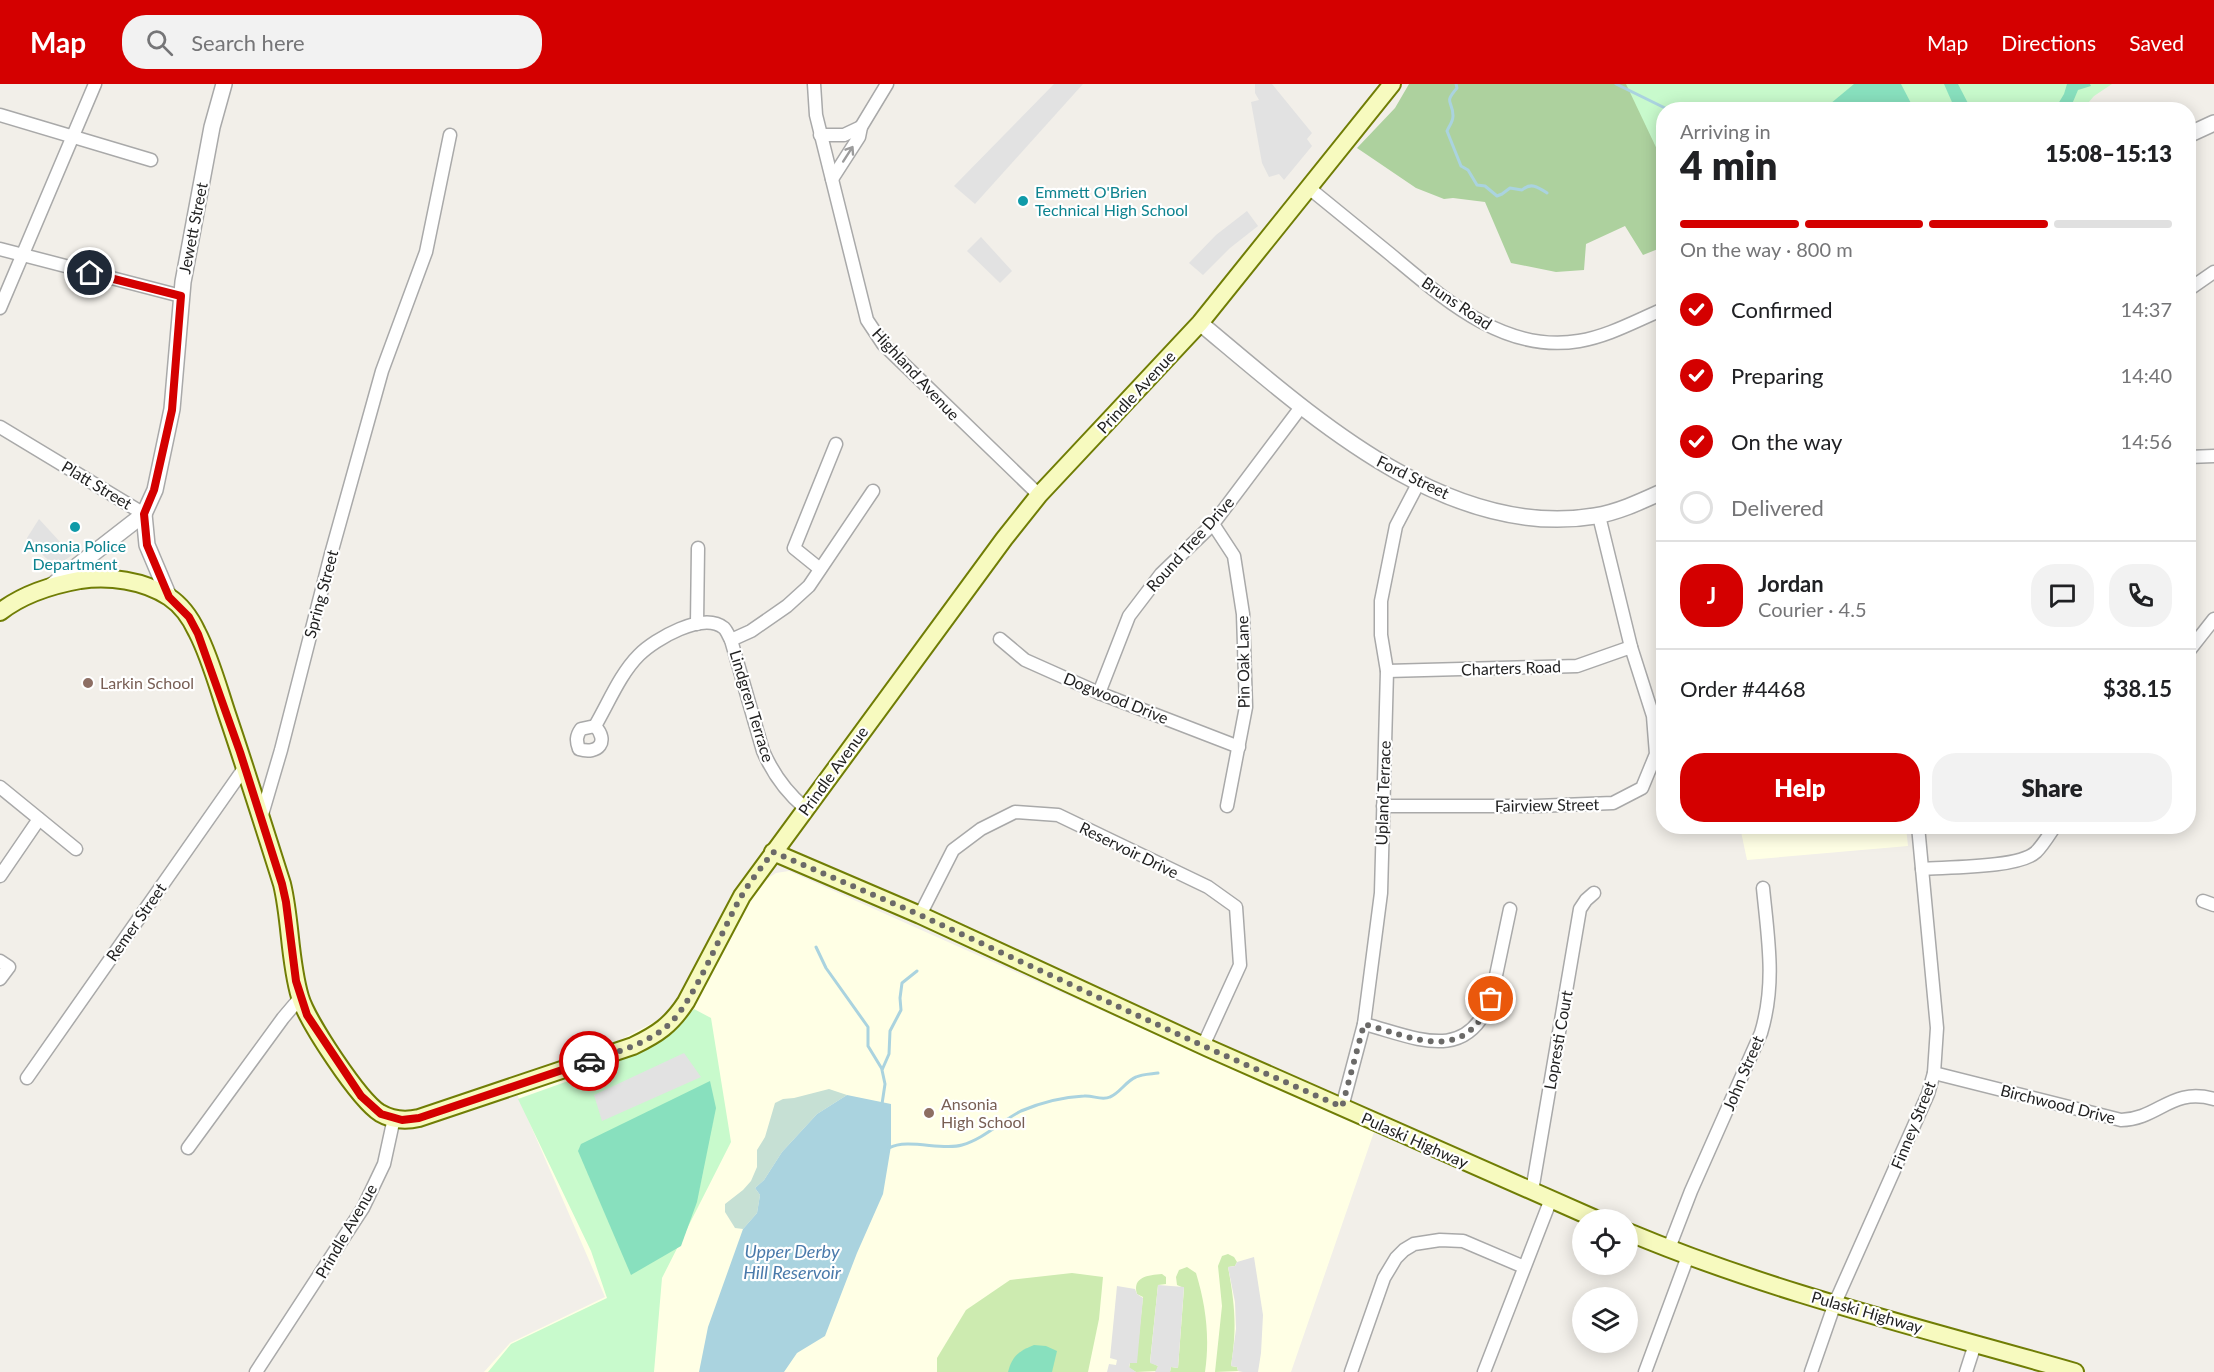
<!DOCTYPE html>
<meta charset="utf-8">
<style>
body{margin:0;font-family:Lato,sans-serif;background:#f2f2f2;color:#202124;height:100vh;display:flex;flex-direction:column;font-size:22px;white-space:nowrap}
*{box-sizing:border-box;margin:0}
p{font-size:20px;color:#757577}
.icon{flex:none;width:33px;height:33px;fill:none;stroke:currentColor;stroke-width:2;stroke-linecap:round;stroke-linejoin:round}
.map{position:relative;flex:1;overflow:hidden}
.drawer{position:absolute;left:1656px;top:18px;width:540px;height:732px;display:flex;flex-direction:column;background:#fff;border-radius:24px;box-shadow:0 3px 15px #0003}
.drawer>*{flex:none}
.tools{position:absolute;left:1572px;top:1125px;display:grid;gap:12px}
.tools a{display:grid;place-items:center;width:66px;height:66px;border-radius:50%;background:#fff;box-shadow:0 3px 15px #0003;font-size:30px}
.pin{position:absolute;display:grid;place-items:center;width:51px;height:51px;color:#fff;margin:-26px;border:3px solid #fff;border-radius:50%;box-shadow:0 2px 6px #0007}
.courier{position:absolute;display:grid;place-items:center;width:60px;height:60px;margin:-30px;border:4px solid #d40000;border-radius:50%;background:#fff;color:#222;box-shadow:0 2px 8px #0007}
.summary em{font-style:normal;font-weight:800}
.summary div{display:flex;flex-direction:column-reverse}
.summary{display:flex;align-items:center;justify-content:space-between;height:102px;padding:0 24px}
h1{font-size:39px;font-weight:800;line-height:45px}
.bar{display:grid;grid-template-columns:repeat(4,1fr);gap:9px 6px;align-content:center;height:72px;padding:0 24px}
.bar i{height:8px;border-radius:4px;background:#e0e0e0}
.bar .current{background:#d40000}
.bar p{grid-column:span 4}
.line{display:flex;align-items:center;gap:15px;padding:0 24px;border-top:2px solid #e0e0e0}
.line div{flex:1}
.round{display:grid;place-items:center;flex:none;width:63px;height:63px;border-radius:24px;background:#f2f2f2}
ol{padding:0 24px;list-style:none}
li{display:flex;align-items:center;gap:18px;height:66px}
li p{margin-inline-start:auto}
li .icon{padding:6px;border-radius:50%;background:#d40000;color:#fff;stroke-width:4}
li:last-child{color:#757577}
li i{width:33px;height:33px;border:3px solid #e0e0e0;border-radius:50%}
.button{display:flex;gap:12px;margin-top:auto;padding:12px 24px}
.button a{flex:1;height:69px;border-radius:24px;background:#d40000;color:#fff;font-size:24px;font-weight:800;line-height:69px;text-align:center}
.button a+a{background:#f2f2f2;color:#202124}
header{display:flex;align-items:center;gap:36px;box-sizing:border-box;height:84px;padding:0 30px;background:#d40000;color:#fff}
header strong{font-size:28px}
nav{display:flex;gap:33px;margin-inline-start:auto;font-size:21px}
.search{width:420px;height:54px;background:#f2f2f2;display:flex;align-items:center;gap:15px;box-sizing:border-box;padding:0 21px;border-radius:24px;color:#757577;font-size:22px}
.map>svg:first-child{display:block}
.education{fill:#ffffe5}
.grass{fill:#cdebb0}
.forest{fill:#add19e}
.wetland{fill:#c6e0d4}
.park{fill:#c8facc}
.pitch{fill:#88e0be}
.parking{fill:#e2e2e2}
.water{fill:#aad3df}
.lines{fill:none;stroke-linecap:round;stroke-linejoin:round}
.stream{stroke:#aad3df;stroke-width:3}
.minor-casing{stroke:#a9a9a9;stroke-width:15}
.tertiary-casing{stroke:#a9a9a9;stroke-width:18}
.secondary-casing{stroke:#707d05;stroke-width:20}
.minor{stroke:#fff;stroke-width:12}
.tertiary{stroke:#fff;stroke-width:15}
.secondary{stroke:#f7fabf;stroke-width:16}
.oneway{stroke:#9c9c9c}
.done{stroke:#6b6a68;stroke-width:6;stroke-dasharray:0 10.8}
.route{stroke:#d40000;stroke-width:8}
.culture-dot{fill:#0f9aa8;stroke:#fff;stroke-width:2}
.education-dot{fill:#8d6e63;stroke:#fff;stroke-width:2}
.labels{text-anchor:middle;stroke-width:4.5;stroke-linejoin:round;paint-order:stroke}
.culture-label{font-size:16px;fill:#0d838f;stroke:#fff;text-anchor:start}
.street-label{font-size:16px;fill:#222;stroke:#fff}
.education-label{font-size:16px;fill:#785e54;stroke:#fff;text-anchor:start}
.water-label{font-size:18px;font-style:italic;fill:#4a7aab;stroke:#fff}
</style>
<header>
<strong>Map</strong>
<div class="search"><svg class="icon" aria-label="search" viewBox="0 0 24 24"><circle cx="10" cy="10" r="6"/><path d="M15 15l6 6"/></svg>Search here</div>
<nav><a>Map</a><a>Directions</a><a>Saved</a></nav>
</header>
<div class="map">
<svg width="2214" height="1288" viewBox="0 0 2214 1288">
<rect width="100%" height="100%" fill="#f2efe9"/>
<g class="education">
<polygon points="1740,743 1906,743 1908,762 1747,776"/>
<polygon points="789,787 1374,1048 1291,1288 484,1288 510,1259 605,1213 517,1010 696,916 748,813 761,799 776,789"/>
</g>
<g class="grass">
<path d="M1228,1170L1234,1173L1237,1178L1235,1182L1228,1183C1235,1221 1237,1244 1231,1282L1237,1283L1238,1287L1215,1288L1222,1222L1218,1182L1222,1172Z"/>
<path d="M1187,1183L1196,1189C1206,1222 1210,1253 1205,1288H1170L1171,1283L1178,1284L1184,1204L1177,1201L1176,1193L1179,1186Z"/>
<polygon points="1072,1189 1103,1193 1099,1235 1088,1288 937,1288 937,1274 966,1226 1010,1196"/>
<path d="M1162,1190L1166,1193V1200L1158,1201L1150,1278L1158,1282L1157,1287L1136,1288L1129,1284L1130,1279H1136L1143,1213L1137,1210C1132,1193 1148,1191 1162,1190Z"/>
</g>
<polygon class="forest" points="1409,0 1650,0 1664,26 1663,163 1643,171 1625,142 1586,160 1584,186 1556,188 1511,179 1485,118 1453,114 1444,115 1416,104 1357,64 1395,24"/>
<polygon class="wetland" points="829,1005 847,1011 817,1030 782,1068 764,1096 755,1104 760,1111 757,1129 743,1145 735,1144 725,1128 725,1120 743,1106 751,1097 757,1083 757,1066 765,1053 775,1019 783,1015 794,1014"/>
<g class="park">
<polygon points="1626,0 2112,0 2094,12 2083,25 1664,26 1663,78"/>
<polygon points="694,925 711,934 731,1058 662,1194 654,1288 488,1288 511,1260 607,1214 591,1167 518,1015 610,982 672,949"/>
</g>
<g class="pitch">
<polygon points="1854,0 1901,0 1914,25 1824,25"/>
<polygon points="1944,0 1958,0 1971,25 1955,25"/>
<polygon points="2067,0 2090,0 2091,2 2078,6 2070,25 2055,25 2064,10"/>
<polygon points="710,997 716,1024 697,1118 681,1162 631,1191 578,1067 581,1060"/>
<path d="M1034,1261L1046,1262L1057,1267L1052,1288H1008C1012,1272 1019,1267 1034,1261Z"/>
</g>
<g class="parking">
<polygon points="1054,0 1083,0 975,120 954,102"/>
<polygon points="1255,0 1272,0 1312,49 1307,55 1312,62 1284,96 1279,90 1269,93 1262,79 1251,18 1259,16 1255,9"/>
<polygon points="1247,127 1258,142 1230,164 1203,191 1189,179 1216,151"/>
<polygon points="981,153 1012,187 1000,199 967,167"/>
<polygon points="39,435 72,471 56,483 27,457 27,454"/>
<polygon points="684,969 701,993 602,1037 594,1011"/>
<polygon points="1254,1173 1263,1231 1261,1269 1258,1288 1243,1288 1238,1287 1237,1283 1231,1282 1236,1245 1235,1218 1228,1183 1235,1182 1237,1178"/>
<polygon points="1158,1201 1184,1203 1178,1284 1171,1283 1170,1288 1155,1288 1158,1282 1150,1279"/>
<polygon points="1117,1202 1135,1205 1137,1210 1143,1214 1137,1279 1130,1279 1129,1283 1136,1288 1107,1288 1109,1280 1116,1281 1117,1276 1110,1274"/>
</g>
<polygon class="water" points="847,1011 891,1020 891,1062 883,1110 857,1169 825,1252 797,1269 784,1288 699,1288 708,1243 743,1145 757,1129 760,1111 755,1104 764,1096 782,1068 817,1030"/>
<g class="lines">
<g class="stream">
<path d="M1456,0L1457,4C1443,20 1453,16 1453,32C1453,38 1449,42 1447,47L1461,82L1468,86L1477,101L1485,102L1497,112L1502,110L1510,104L1522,106C1531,98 1538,103 1547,109"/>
<polyline points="1616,0 1667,25"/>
<polyline points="816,863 826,884 868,943 868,962 882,985"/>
<polyline points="882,1020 885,1000 882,986 889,970 890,947 901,926 900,914 902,899 917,887"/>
<path d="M889,1064C907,1054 943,1067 962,1061C984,1055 1001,1037 1021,1027C1040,1019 1063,1013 1084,1012C1093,1011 1101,1017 1110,1013C1120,1009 1126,997 1136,993C1142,990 1151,990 1158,989"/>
</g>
<g class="minor-casing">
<g id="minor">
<polyline points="814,0 816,31 867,236 883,260 1039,411"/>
<polyline points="0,31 151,76"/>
<polyline points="820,51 844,51 861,43"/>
<polyline points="832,95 859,53 861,43 887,0"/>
<path d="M1309,104C1336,126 1363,148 1390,170C1443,214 1504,270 1579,257C1609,252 1635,237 1664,225"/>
<polyline points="0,165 181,212"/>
<polyline points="2188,206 2214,188"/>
<polyline points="0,224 95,0"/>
<polyline points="0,343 144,430"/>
<polyline points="2188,373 2214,372"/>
<polyline points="1213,440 1234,472 1243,530 1246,623 1227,722"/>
<polyline points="820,485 794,464 836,360"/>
<polyline points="697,540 698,464"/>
<polyline points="1000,555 1025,576 1099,609 1239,663"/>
<polyline points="731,556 751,547 787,522 809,502 873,407"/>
<polyline points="2188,568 2214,535"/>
<polyline points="1387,587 1577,582 1631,563"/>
<polyline points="1099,609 1129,532 1161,490 1213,440 1301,323"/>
<path d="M595,642C609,657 599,671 579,665C576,657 576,652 581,645L595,642C609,618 620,590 639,571C655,555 703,527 724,544C727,547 729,553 731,556L763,667C773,690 786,708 805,724"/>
<polyline points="0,703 76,765"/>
<polyline points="1383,722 1536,722 1613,719 1642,704 1656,670 1653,632 1631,563 1599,432"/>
<polyline points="261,734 281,666 331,470 382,287 426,168 450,51"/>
<path d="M1922,785C1947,783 2019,784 2036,768C2043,761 2049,751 2055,742"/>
<polyline points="0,792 39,735"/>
<polyline points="2203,817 2214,821"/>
<polyline points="920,831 953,766 981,745 1015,728 1058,731 1208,803 1236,823 1240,881 1203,962"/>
<polyline points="0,877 9,883 0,895"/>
<path d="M1364,940C1415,953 1466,981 1491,915L1510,825"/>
<path d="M1934,989L2121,1036C2159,1035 2171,1003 2214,1015"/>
<polyline points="27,994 245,683"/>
<polyline points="1342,1023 1364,940 1381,809 1387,587 1381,551 1381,517 1396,442 1419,398"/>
<polyline points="188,1064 283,934 300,914"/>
<polyline points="1532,1107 1580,825 1586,816 1594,809"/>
<path d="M1669,1164L1691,1107L1761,949C1776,899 1768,855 1763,804"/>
<polyline points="256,1288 363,1124 384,1080 394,1034"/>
<polyline points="1351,1288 1384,1194 1396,1174 1404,1166 1414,1160 1440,1156 1463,1157 1524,1183"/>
<polyline points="1484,1288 1551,1115"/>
<polyline points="1645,1288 1688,1172"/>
<polyline points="1811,1288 1835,1219 1928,1010 1934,989 1937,944 1918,742"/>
<polyline points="1966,1288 1975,1260"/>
</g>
</g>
<g class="tertiary-casing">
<g id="tertiary">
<polyline points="2188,51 2214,39"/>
<path d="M1200,239C1307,328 1445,457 1595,432C1619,428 1642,417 1664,407"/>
<polyline points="144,430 147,461 169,513"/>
<polyline points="50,503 144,430 155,406 172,325 183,198 212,43 224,0"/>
</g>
</g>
<g class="secondary-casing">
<g id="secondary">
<path d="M0,528C23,510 52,501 80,496C109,492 143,496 169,513C181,521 191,535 197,548C210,573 218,603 227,630C246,686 264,743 282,800C291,837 289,876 300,913C307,937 359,1016 380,1029C392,1036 406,1037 419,1034L633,962C658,950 671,941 686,918L742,812L1004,455L1039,411L1200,239L1392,0"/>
<polyline points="773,768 920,831 1208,964 1598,1136"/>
<path d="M1628,1148C1771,1208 1925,1245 2075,1288"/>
</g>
</g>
<use href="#minor" class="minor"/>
<use href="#tertiary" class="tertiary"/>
<use href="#secondary" class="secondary"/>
</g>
<defs><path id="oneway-shaft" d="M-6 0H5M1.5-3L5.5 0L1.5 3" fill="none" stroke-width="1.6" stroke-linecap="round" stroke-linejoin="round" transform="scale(1.5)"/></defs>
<use class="oneway" href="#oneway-shaft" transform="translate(848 70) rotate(-57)"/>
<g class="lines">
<path class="done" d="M589,977C615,969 643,961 665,944C693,922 721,847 741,813C750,797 762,783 773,768L920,831L1208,964L1342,1023L1364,940C1415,954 1465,981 1491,915"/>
<polyline class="route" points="90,189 181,212 172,326 154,406 144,430 147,461 169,513 189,533 198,550 240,668 282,800 286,818 296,897 307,931 361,1012 381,1030 402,1036 419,1034 589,977"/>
</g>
<g class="culture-dot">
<circle cx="1023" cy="117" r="6"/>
<circle cx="75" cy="443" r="6"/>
</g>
<g class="education-dot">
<circle cx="88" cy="599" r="6"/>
<circle cx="929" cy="1029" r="6"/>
</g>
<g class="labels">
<g class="culture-label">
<text x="1035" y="114">Emmett O'Brien<tspan x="1035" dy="18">Technical High School</tspan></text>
<text x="75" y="468" text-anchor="middle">Ansonia Police<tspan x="75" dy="18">Department</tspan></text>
</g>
<g class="street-label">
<text transform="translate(193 144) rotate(-79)" y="6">Jewett Street</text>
<text transform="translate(1457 219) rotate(34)" y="6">Bruns Road</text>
<text transform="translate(916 290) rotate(47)" y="6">Highland Avenue</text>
<text transform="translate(1136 308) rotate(-47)" y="6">Prindle Avenue</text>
<text transform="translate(1413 393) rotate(26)" y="6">Ford Street</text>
<text transform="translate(97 401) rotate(31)" y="6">Platt Street</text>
<text transform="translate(1190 460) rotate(-48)" y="6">Round Tree Drive</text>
<text transform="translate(321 510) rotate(-75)" y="6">Spring Street</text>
<text transform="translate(1243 578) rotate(-91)" y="6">Pin Oak Lane</text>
<text transform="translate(1511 584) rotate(-2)" y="6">Charters Road</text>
<text transform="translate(1116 614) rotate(22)" y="6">Dogwood Drive</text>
<text transform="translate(752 622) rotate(73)" y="6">Lindgren Terrace</text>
<text transform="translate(833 687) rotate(-54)" y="6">Prindle Avenue</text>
<text transform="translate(1383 709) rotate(-88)" y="6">Upland Terrace</text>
<text transform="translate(1547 721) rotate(-1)" y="6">Fairview Street</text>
<text transform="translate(1129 766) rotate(26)" y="6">Reservoir Drive</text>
<text transform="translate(136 838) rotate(-55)" y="6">Remer Street</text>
<text transform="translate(1558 956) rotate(-80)" y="6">Lopresti Court</text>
<text transform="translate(1743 989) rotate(-67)" y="6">John Street</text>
<text transform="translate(2058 1020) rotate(14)" y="6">Birchwood Drive</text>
<text transform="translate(1913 1041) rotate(-68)" y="6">Finney Street</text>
<text transform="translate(1415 1056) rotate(24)" y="6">Pulaski Highway</text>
<text transform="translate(346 1147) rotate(-60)" y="6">Prindle Avenue</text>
<text transform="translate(1867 1228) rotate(16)" y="6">Pulaski Highway</text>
</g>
<g class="education-label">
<text x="100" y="605">Larkin School</text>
<text x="941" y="1026">Ansonia<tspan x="941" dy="18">High School</tspan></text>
</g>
<g class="water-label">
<text x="792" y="1174">Upper Derby<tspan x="792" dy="21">Hill Reservoir</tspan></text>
</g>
</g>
</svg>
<div class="tools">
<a><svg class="icon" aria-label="locate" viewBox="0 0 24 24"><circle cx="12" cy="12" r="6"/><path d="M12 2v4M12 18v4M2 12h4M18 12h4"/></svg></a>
<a><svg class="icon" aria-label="layers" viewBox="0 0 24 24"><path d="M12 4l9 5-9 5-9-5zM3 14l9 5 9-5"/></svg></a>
</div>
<div class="pin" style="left:1491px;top:915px;background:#ea580c"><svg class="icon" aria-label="bag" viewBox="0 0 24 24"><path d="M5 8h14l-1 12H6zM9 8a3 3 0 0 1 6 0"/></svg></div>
<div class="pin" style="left:90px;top:189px;background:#1f2937"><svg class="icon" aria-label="home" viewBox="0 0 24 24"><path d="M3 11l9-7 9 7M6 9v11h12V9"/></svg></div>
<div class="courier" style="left:589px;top:977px"><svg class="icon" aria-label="car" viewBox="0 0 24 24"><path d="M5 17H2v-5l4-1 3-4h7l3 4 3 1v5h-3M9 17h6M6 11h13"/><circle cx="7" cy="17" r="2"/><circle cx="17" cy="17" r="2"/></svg></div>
<section class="drawer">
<div class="summary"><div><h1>4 min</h1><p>Arriving in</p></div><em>15:08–15:13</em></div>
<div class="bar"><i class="current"></i><i class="current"></i><i class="current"></i><i></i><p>On the way · 800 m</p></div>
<ol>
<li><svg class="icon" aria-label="check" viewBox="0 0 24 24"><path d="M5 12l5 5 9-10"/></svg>Confirmed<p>14:37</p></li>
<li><svg class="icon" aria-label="check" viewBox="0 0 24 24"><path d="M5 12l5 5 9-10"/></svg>Preparing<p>14:40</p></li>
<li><svg class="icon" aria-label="check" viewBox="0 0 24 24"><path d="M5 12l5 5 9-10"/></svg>On the way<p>14:56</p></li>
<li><i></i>Delivered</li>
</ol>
<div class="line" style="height:108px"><b class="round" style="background:#d40000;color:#fff">J</b><div><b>Jordan</b><p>Courier · 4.5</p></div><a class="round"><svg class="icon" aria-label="chat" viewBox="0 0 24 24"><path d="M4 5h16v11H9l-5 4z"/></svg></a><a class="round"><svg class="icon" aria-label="phone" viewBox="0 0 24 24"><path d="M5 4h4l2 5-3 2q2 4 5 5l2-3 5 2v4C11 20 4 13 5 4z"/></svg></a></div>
<div class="line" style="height:78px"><div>Order #4468</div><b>$38.15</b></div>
<div class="button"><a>Help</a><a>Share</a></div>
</section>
</div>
